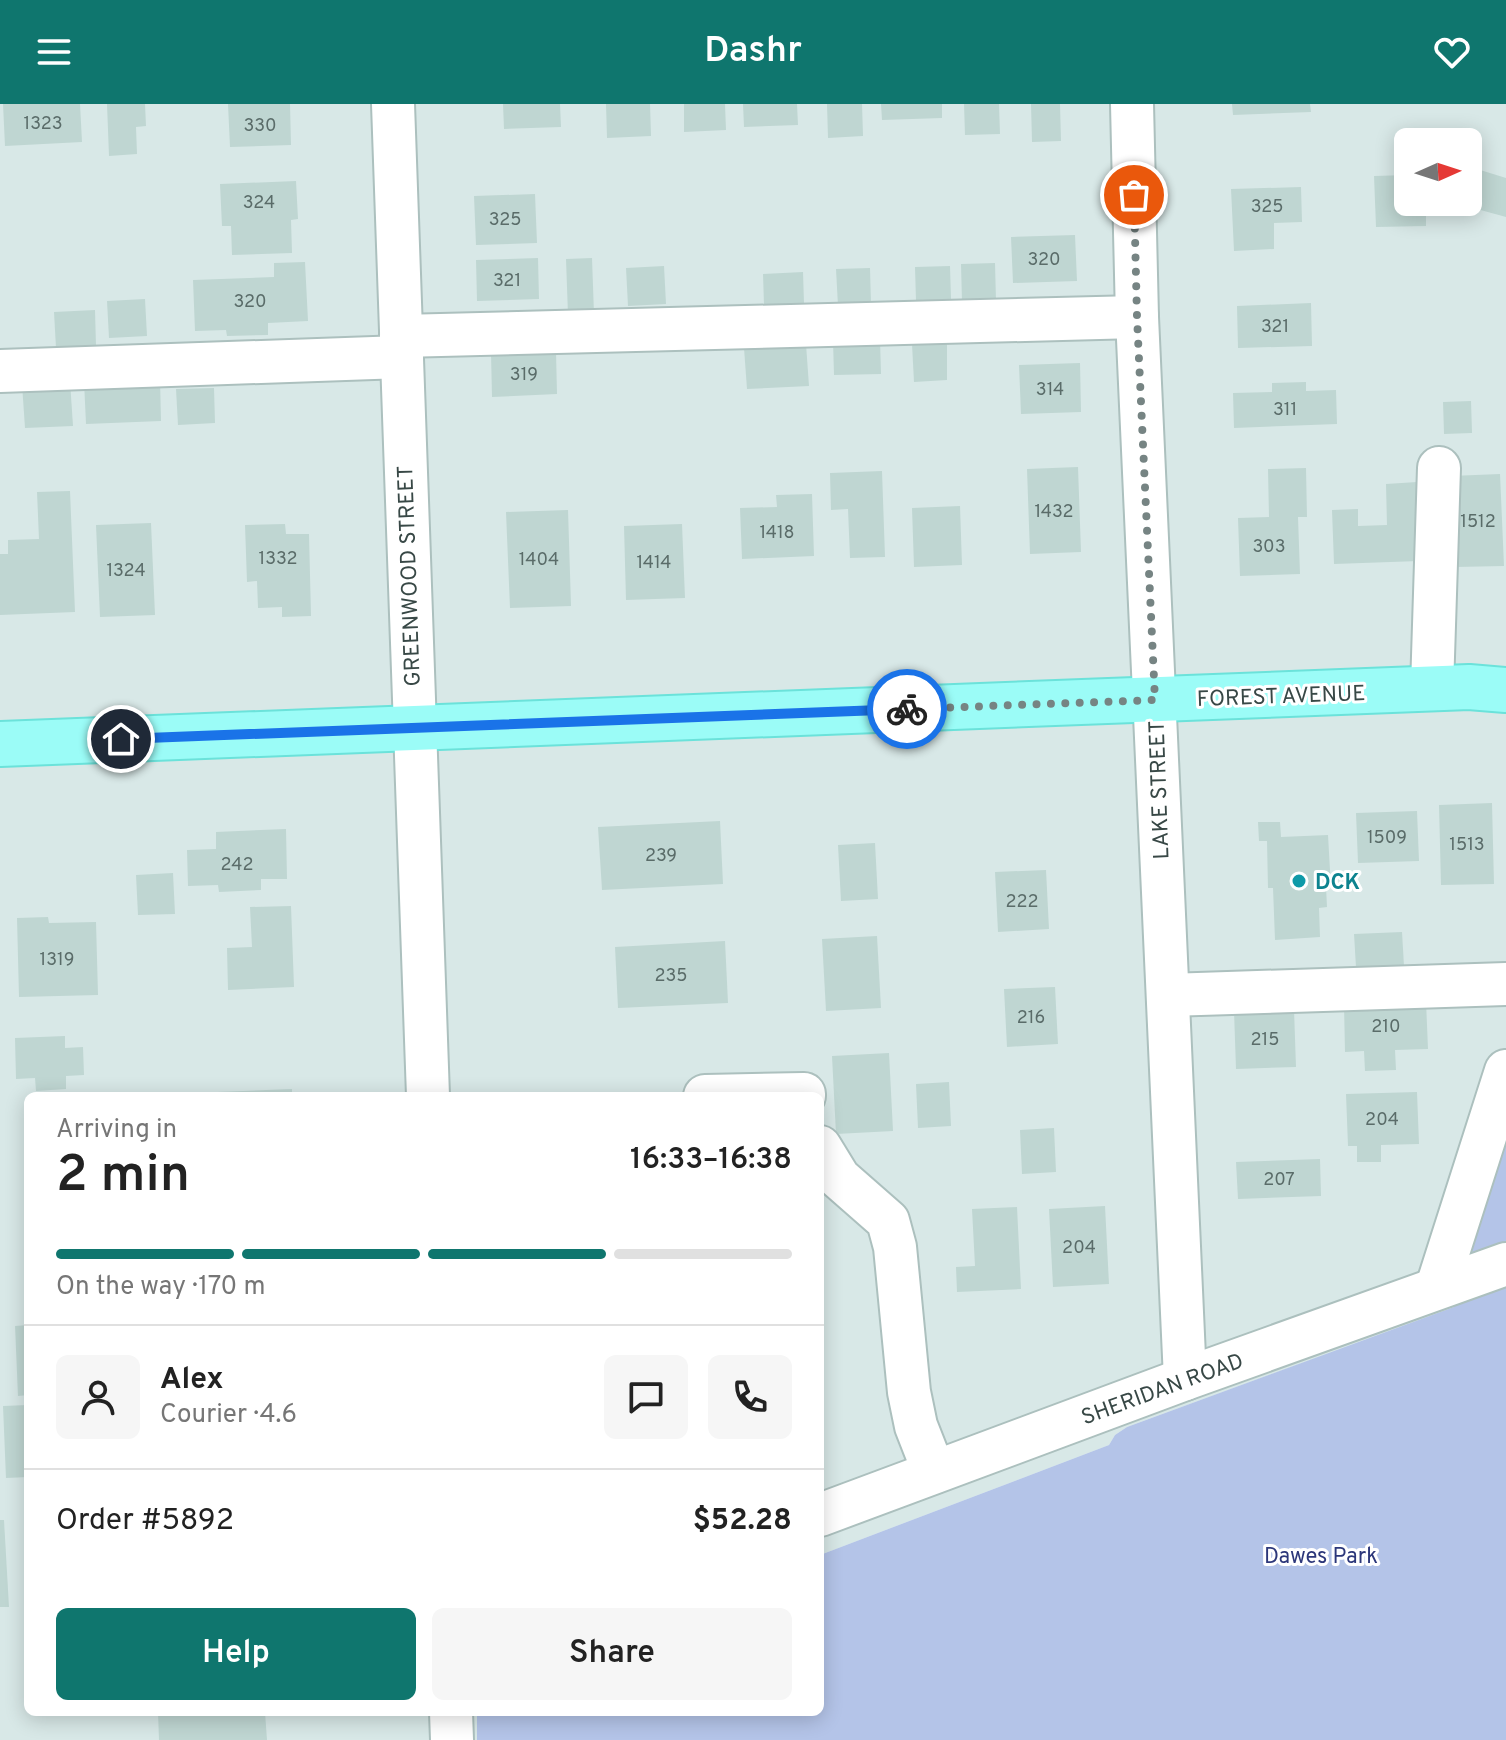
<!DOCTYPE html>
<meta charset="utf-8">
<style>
body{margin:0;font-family:Overpass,sans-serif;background:#f6f6f6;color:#222;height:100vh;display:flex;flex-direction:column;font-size:30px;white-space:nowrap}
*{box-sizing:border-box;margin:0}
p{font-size:26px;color:#767676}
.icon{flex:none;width:44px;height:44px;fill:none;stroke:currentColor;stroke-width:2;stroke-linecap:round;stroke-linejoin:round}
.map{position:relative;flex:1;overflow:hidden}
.panel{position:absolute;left:24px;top:988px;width:800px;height:624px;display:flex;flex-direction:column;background:#fff;border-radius:12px;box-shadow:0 4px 20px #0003}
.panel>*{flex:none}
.needle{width:52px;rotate:87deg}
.controls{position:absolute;left:1394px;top:24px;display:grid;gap:16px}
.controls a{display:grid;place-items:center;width:88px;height:88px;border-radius:12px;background:#fff;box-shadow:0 4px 20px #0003;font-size:40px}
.pin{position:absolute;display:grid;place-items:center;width:68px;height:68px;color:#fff;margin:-34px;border:4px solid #fff;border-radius:50%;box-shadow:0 2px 8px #0007}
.courier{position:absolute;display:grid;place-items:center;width:80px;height:80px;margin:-40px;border:6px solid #1a73e8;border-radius:50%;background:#fff;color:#222;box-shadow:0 2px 10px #0007}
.headline em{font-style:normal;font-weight:600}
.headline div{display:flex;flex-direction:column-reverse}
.headline{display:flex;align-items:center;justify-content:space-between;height:136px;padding:0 32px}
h1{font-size:52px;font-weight:600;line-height:60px}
.bar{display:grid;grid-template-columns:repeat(4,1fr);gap:12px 8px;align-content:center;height:96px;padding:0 32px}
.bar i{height:10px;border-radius:6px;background:#e0e0e0}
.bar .selected{background:#0f766e}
.bar p{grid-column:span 4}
.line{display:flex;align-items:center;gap:20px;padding:0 32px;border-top:2px solid #e0e0e0}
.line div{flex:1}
.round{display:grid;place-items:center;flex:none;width:84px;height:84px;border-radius:12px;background:#f6f6f6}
.primary-button{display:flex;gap:16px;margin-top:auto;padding:16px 32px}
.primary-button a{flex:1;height:92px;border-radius:12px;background:#0f766e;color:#fff;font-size:32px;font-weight:600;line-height:92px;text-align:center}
.primary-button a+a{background:#f6f6f6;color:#222}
header{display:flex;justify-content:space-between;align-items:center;height:104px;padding:0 32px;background:#0f766e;color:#fff;font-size:36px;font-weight:600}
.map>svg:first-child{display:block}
.residential{fill:#d8e8e7;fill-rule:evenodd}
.green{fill:#b4c4e8}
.building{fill:#bfd6d2}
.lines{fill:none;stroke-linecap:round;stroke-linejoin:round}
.minor-casing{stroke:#acc0be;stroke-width:46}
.major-casing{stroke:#6be2da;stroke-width:48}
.minor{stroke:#fff;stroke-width:42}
.major{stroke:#9bfcf7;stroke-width:44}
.done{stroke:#768483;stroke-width:8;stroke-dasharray:0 14.4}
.route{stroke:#1a73e8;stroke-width:10}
.culture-dot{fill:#0f9aa8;stroke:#fff;stroke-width:3}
.labels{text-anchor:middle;stroke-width:6;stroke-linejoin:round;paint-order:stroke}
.number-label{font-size:18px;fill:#5a6c69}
.street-label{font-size:22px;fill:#384846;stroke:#fff}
.culture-label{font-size:22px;font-weight:bold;fill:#0d838f;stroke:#fff;text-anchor:start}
.park-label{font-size:22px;fill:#2c377a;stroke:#fff}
</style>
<header><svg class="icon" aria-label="menu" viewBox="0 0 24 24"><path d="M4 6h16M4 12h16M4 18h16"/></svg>Dashr<svg class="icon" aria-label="heart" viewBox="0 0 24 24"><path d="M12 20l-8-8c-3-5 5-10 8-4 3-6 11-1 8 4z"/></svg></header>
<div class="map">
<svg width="1506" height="1636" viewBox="0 0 1506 1636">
<rect width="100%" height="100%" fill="#eaf4f4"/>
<path class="residential" d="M0,0H1506V1039L1455,1203L1127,1323L1115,1331L1109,1341L820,1451V992H28V1608H477V1636H0ZM1408,38H1468V98H1408Z"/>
<polygon class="green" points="1506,1039 1506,1636 477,1636 477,1608 820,1608 820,1451 1109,1341 1115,1331 1127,1323 1454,1203"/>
<g class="building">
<polygon points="3,0 80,0 82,38 5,42"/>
<polygon points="107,0 145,0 146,22 136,23 137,50 109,52"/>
<polygon points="228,0 290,0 291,41 230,43"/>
<polygon points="503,0 560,0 561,23 504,25"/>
<polygon points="606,0 650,0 651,32 607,34"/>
<polygon points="684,0 725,0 726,26 684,28"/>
<polygon points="743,0 797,0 798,21 744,23"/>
<polygon points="827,0 862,0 863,32 828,34"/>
<polygon points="881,0 942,0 942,14 882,16"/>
<polygon points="964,0 999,0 1000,30 965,31"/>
<polygon points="1031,0 1060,0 1061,37 1032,38"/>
<polygon points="1232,0 1310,0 1311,8 1233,11"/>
<polygon points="1477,65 1506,74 1506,113 1466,102"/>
<polygon points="1408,71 1408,98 1444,98 1444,111 1426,111 1426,122 1376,123 1374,72"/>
<polygon points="296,77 298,115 291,116 292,149 232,151 231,122 222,122 220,80"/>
<polygon points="1301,83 1302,118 1274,119 1274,145 1234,147 1231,85"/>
<polygon points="535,90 537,139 476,141 474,92"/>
<polygon points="1075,131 1077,177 1013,179 1011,133"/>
<polygon points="538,154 539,195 477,197 476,156"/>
<polygon points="592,154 594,210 568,211 566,155"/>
<polygon points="305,158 308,217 268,219 268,231 227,232 226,226 195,227 193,176 274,173 274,159"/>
<polygon points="995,159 996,197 962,198 961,160"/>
<polygon points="664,162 666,200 628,202 626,164"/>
<polygon points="950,162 951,195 916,197 915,163"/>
<polygon points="870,164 871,201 838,202 836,165"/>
<polygon points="803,168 804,200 764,201 763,170"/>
<polygon points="145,195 147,232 109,234 107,197"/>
<polygon points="1311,199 1312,242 1238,244 1237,202"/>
<polygon points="95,206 96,242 56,244 54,208"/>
<polygon points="880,235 881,270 834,271 833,237"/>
<polygon points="947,239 947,276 914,278 912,240"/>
<polygon points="806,240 809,282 747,285 744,244"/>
<polygon points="556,247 557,290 492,293 491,249"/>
<polygon points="1080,259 1081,308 1021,310 1019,261"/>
<polygon points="160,274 161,317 86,320 84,277"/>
<polygon points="70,277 73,322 25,324 22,280"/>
<polygon points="1306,278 1306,287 1336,286 1337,320 1234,324 1233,289 1272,288 1272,279"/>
<polygon points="214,284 215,319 178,321 176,285"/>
<polygon points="1471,297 1472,329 1444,330 1443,298"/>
<polygon points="1078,363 1081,448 1030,450 1027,365"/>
<polygon points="1306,364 1307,413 1298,413 1300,470 1240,472 1238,414 1269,413 1268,365"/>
<polygon points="882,367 885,453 850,454 848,405 831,406 830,369"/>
<polygon points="1500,370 1504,462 1455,463 1451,372"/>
<polygon points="1417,378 1419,457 1334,460 1332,406 1358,405 1358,422 1387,421 1386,380"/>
<polygon points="70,387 75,508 0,511 0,450 8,450 8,436 39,435 37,388"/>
<polygon points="812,390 814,452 742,455 740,404 777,403 776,391"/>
<polygon points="960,402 962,461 914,463 912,404"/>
<polygon points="568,406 571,502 510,504 506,408"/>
<polygon points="151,419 155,511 100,513 96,421"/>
<polygon points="285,420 286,430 309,430 311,512 282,513 282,503 258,504 257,477 247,478 245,421"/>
<polygon points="682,420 685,494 626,496 624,422"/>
<polygon points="1492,699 1494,780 1441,781 1439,701"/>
<polygon points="1417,707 1419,757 1358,759 1356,709"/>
<polygon points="720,717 723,780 602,786 598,723"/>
<polygon points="1258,718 1280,718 1281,733 1328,731 1331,784 1326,783 1327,803 1319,804 1320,833 1275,836 1273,784 1268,784 1267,737 1259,737"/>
<polygon points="286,725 287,775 261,775 261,786 219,788 218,781 188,782 187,746 216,745 216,728"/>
<polygon points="875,739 878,795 841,797 838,741"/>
<polygon points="1046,766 1049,825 998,828 995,768"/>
<polygon points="173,769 175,810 138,811 136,771"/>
<polygon points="291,802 294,883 228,886 227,844 252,843 250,803"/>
<polygon points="48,813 49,819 96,818 98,891 19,893 17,814"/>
<polygon points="1402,828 1404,862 1356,863 1354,830"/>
<polygon points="877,832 881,904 826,907 822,835"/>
<polygon points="725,837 728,899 618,904 615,843"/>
<polygon points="1055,883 1058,940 1007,943 1004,885"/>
<polygon points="1426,897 1428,945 1395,946 1396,966 1365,967 1364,947 1345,948 1344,900"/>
<polygon points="1294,905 1296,963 1236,965 1234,907"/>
<polygon points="65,932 65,944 83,943 84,971 66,972 66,985 36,987 35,974 16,975 15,934"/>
<polygon points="889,949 893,1027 836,1030 832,952"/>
<polygon points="949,978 951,1022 918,1024 916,980"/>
<polygon points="292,985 292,992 192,992 192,989"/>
<polygon points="1417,988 1419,1040 1381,1041 1381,1058 1357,1058 1357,1042 1348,1042 1346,990"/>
<polygon points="1054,1024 1056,1068 1022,1070 1020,1026"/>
<polygon points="1320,1055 1321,1092 1238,1095 1236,1058"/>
<polygon points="1105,1102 1109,1180 1053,1183 1049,1105"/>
<polygon points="1017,1103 1021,1185 957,1188 956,1163 975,1162 972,1105"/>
<polygon points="28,1221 28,1291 18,1292 15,1222"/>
<polygon points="28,1301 28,1373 6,1374 3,1302"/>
<polygon points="0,1416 4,1416 9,1503 0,1503"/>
<polygon points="158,1608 265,1608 267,1636 159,1636"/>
</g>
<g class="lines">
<g class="minor-casing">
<g id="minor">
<polyline points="393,0 428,992"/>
<polyline points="1132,0 1137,213 1185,1275"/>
<polyline points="401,232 1137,213"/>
<polyline points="0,267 402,253"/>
<polyline points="1432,584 1439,364"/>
<polyline points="1168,891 1506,880"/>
<polyline points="705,992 804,990 804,992"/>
<polyline points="820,1043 839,1074 888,1117 895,1143 909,1288 916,1322 934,1368"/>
<polyline points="1437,1183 1506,967"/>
<polyline points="820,1411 1185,1275 1506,1160"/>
<polyline points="451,1608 452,1636"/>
</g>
</g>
<g class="major-casing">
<polyline id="major" points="0,640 1469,583 1506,586"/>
</g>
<use href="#minor" class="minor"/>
<use href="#major" class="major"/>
</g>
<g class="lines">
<polyline class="done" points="907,605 1155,596 1137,213 1134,91"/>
<polyline class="route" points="121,635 907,605"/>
</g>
<circle class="culture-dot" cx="1299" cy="777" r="8"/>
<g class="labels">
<g class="number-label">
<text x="43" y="25">1323</text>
<text x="260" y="27">330</text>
<text x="259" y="104">324</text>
<text x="1267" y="108">325</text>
<text x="505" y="121">325</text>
<text x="1044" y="161">320</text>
<text x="507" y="182">321</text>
<text x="250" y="203">320</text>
<text x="1275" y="228">321</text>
<text x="524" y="276">319</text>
<text x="1050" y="291">314</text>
<text x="1285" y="311">311</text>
<text x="1054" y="413">1432</text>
<text x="1478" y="423">1512</text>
<text x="777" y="434">1418</text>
<text x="1269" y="448">303</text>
<text x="278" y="460">1332</text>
<text x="539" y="461">1404</text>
<text x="654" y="464">1414</text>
<text x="126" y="472">1324</text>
<text x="1387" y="739">1509</text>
<text x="1467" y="746">1513</text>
<text x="661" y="757">239</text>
<text x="237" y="766">242</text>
<text x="1022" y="803">222</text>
<text x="57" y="861">1319</text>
<text x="671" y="877">235</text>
<text x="1031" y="919">216</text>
<text x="1386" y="928">210</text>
<text x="1265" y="941">215</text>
<text x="1382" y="1021">204</text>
<text x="1279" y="1081">207</text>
<text x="1079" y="1149">204</text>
</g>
<g class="street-label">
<text transform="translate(408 472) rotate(-92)" y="8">GREENWOOD STREET</text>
<text transform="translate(1281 591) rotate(-2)" y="8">FOREST AVENUE</text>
<text transform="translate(1158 686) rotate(-92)" y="8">LAKE STREET</text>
<text transform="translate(1162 1284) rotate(-20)" y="8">SHERIDAN ROAD</text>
</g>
<g class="culture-label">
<text x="1315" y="785">DCK</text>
</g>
<g class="park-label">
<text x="1321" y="1459">Dawes Park</text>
</g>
</g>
</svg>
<div class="controls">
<a><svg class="needle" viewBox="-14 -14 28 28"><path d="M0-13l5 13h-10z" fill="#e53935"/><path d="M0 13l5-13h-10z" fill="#767676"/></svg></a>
</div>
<div class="pin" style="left:1134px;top:91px;background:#ea580c"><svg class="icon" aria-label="bag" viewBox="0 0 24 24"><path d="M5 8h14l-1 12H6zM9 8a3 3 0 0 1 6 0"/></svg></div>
<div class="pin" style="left:121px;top:635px;background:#1f2937"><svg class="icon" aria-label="home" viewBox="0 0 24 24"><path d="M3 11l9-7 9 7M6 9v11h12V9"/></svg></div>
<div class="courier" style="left:907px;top:605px"><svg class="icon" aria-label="bike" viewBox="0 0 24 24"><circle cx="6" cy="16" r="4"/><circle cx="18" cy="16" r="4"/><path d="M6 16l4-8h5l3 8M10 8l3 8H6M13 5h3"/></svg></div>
<section class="panel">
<div class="headline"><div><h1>2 min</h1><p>Arriving in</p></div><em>16:33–16:38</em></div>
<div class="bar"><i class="selected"></i><i class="selected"></i><i class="selected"></i><i></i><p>On the way · 170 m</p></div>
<div class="line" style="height:144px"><a class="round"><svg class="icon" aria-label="person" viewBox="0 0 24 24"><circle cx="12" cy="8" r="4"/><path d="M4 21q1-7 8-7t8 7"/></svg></a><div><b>Alex</b><p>Courier · 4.6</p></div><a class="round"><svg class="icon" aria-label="chat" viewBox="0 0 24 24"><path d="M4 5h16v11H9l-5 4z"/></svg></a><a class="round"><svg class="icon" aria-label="phone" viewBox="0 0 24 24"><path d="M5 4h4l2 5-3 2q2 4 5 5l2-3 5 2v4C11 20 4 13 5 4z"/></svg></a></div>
<div class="line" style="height:104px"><div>Order #5892</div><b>$52.28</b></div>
<div class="primary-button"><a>Help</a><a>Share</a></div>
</section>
</div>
